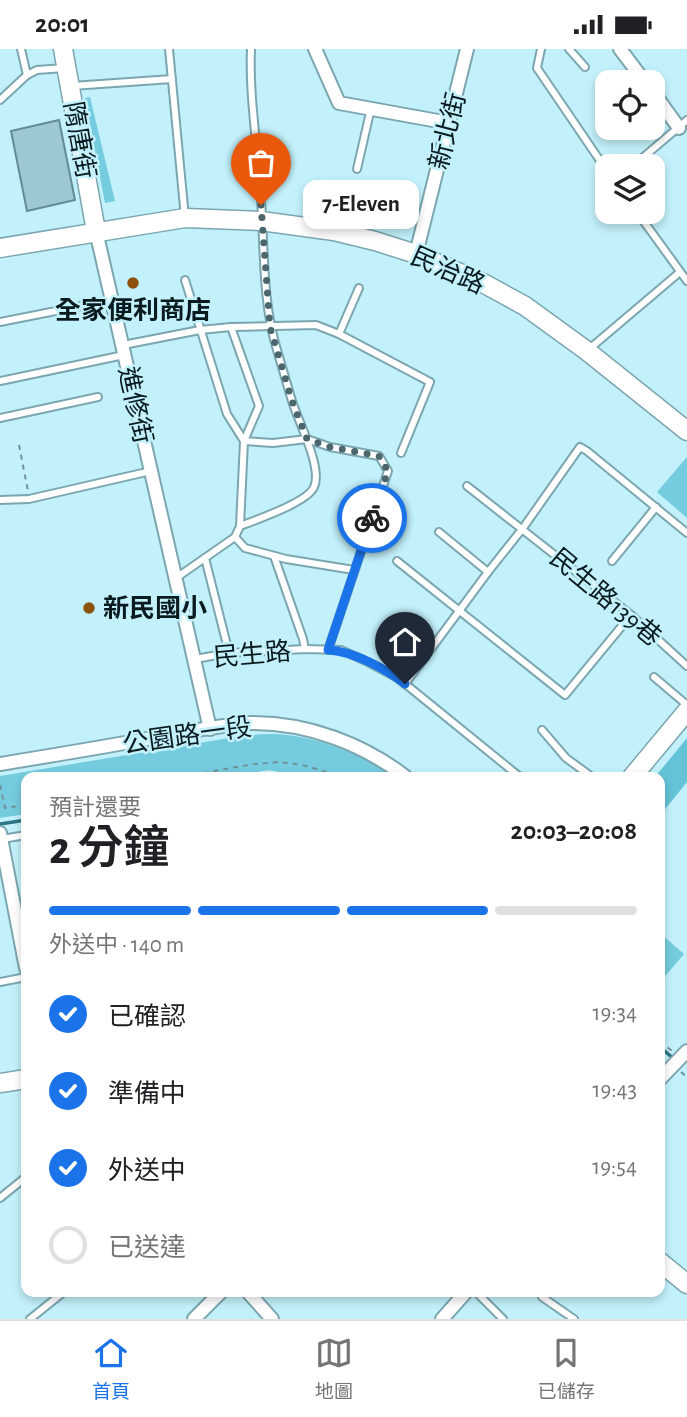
<!DOCTYPE html>
<html lang="zh-TW">
<meta charset="utf-8">
<style>
body{margin:0;font-family:"Alegreya Sans","Noto Sans TC",sans-serif;background:#f6f6f6;color:#202124;height:100vh;display:flex;flex-direction:column;font-size:26px;white-space:nowrap}
*{box-sizing:border-box;margin:0}
p{font-size:23px;color:#757577}
.icon{flex:none;width:38px;height:38px;fill:none;stroke:currentColor;stroke-width:2;stroke-linecap:round;stroke-linejoin:round}
.map{position:relative;flex:1;overflow:hidden}
.side{position:absolute;left:21px;top:723px;width:644px;height:525px;display:flex;flex-direction:column;background:#fff;border-radius:14px;box-shadow:0 4px 10px #0003}
.side>*{flex:none}
.fabs{position:absolute;left:595px;top:21px;display:grid;gap:14px}
.fabs a{display:grid;place-items:center;width:70px;height:70px;border-radius:14px;background:#fff;box-shadow:0 4px 10px #0003;font-size:35px}
.pin{position:absolute;display:grid;place-items:center;width:60px;height:60px;color:#fff;margin:-72px -30px;border-radius:50% 50% 50% 0;rotate:-45deg;box-shadow:0 0 7px #0007}
.pin .icon{rotate:45deg}
.courier{position:absolute;display:grid;place-items:center;width:70px;height:70px;margin:-35px;border:5px solid #1a73e8;border-radius:50%;background:#fff;color:#222;box-shadow:0 2px 9px #0007}
.bubble{position:absolute;height:49px;border-radius:14px;background:#fff;box-shadow:0 4px 10px #0003;font-size:23px;font-weight:600;line-height:49px;text-align:center}
.headline em{font-style:normal;font-weight:600}
.headline div{display:flex;flex-direction:column-reverse}
.headline{display:flex;align-items:center;justify-content:space-between;height:119px;padding:0 28px}
h1{font-size:46px;font-weight:600;line-height:52px}
.bar{display:grid;grid-template-columns:repeat(4,1fr);gap:10px 7px;align-content:center;height:84px;padding:0 28px}
.bar i{height:9px;border-radius:5px;background:#e0e0e0}
.bar .active{background:#1a73e8}
.bar p{grid-column:span 4}
ol{padding:0 28px;list-style:none}
li{display:flex;align-items:center;gap:21px;height:77px}
li p{margin-inline-start:auto}
li .icon{padding:7px;border-radius:50%;background:#1a73e8;color:#fff;stroke-width:4}
li:last-child{color:#757577}
li i{width:38px;height:38px;border:4px solid #e0e0e0;border-radius:50%}
.status{display:flex;justify-content:space-between;align-items:center;height:49px;padding:0 35px;background:#fff;direction:ltr}
.status svg{height:19px;fill:currentColor}
.dock{display:flex;justify-content:space-around;align-items:center;height:98px;border-top:2px solid #e0e0e0;background:#fff;font-size:19px;color:#757577}
.dock a{display:grid;justify-items:center;gap:4px}
.dock .active{color:#1a73e8}
.map>svg:first-child{display:block}
.green{fill:#75ccdf}
.forest{fill:#64c3d7}
.lines{fill:none;stroke-linecap:round;stroke-linejoin:round}
.stream{stroke:#2c7685;stroke-width:3.5}
.building{fill:#9cc8d3;stroke:#618c96;stroke-width:2}
.lane-casing{stroke:#7ba6b0;stroke-width:10}
.street-casing{stroke:#7ba6b0;stroke-width:16}
.secondary-casing{stroke:#7ba6b0;stroke-width:21}
.path{stroke:#709198;stroke-width:2;stroke-dasharray:5 5;stroke-linecap:butt}
.lane{stroke:#fff;stroke-width:6}
.street{stroke:#fff;stroke-width:12}
.secondary{stroke:#fff;stroke-width:18}
.done{stroke:#4b666c;stroke-width:7;stroke-dasharray:0 12.6}
.route{stroke:#1a73e8;stroke-width:9}
.poi-dot{fill:#8c520c;stroke:#c3f1fb;stroke-width:2.5}
.labels{text-anchor:middle;stroke-width:5;stroke-linejoin:round;paint-order:stroke}
.street-label{font-size:26px;fill:#0a1b1f;stroke:#c3f1fb}
.poi-label{font-size:26px;font-weight:bold;fill:#0a1b1f;stroke:#c3f1fb}
</style>
<div class="status"><b>20:01</b><svg viewBox="0 0 49 12"><path d="M0 12V9h3v3zM5 12V6h3v6zM10 12V3h3v9zM15 12V0h3v12zM26 1h20v11H26zM47 4h2v5h-2z"/></svg></div>
<div class="map">
<svg width="687" height="1270" viewBox="0 0 687 1270">
<rect width="100%" height="100%" fill="#c3f1fb"/>
<g class="green">
<polygon points="90,48 115,152 105,154 85,49"/>
<polygon points="687,408 687,469 657,443"/>
<path d="M247,686C260,686 273,684 286,686C320,689 368,708 395,728H306L269,721L228,728H26V765L0,769V727Z"/>
<polygon points="660,884 684,905 661,932 660,930"/>
</g>
<polygon class="forest" points="687,689 687,733 662,764 660,762 660,728 655,728"/>
<g class="lines">
<g class="stream">
<polyline points="0,775 26,771"/>
<polyline points="660,998 674,1010"/>
</g>
</g>
<polygon class="building" points="59,71 75,151 27,162 11,82"/>
<g class="lines">
<g class="lane-casing">
<g id="lane">
<polyline points="21,0 27,26"/>
<polyline points="169,0 185,169"/>
<polyline points="541,0 537,19 607,122"/>
<polyline points="569,0 585,18"/>
<polyline points="72,37 172,30"/>
<polyline points="0,51 27,26 37,21 64,19"/>
<polyline points="633,117 687,71"/>
<polyline points="357,120 371,59"/>
<polyline points="637,163 687,232"/>
<polyline points="0,273 111,251"/>
<polyline points="231,278 259,357 244,392 273,394 307,390 330,398 379,407 388,422 328,601"/>
<polyline points="339,285 359,239"/>
<polyline points="123,296 200,281 231,278 316,276 339,285 430,333 401,404"/>
<polyline points="588,301 680,223"/>
<polyline points="0,332 124,306"/>
<polyline points="0,369 98,348"/>
<polyline points="467,437 631,566 687,617"/>
<polyline points="0,451 29,450 151,422"/>
<path d="M240,477C256,471 308,453 314,438C323,419 298,372 292,352C287,335 282,318 277,301C261,249 265,192 260,138C257,92 249,46 251,0"/>
<polyline points="439,483 488,523"/>
<polyline points="235,488 245,499 286,510 354,521"/>
<polyline points="274,507 303,590 305,600"/>
<polyline points="205,509 229,604"/>
<polyline points="397,512 565,646 631,566"/>
<polyline points="612,512 656,458"/>
<polyline points="176,529 235,488 240,477 244,392 227,365 185,231"/>
<polyline points="195,610 229,604 305,600 341,601 368,613 398,629 520,728"/>
<polyline points="654,628 687,656"/>
<polyline points="405,635 488,523 523,479 580,398 587,402 687,484"/>
<polyline points="542,681 566,709 592,728"/>
<polyline points="2,790 26,786"/>
<polyline points="0,933 26,928"/>
<polyline points="0,1149 26,1128"/>
<polyline points="475,1242 503,1270"/>
<polyline points="541,1242 542,1248 574,1270"/>
<polyline points="30,1270 65,1242"/>
</g>
</g>
<g class="street-casing">
<g id="street">
<polyline points="315,0 339,54 449,74"/>
<polyline points="620,0 645,33"/>
<polyline points="653,43 679,79"/>
<polyline points="96,182 210,680"/>
<polyline points="416,205 467,0"/>
<path d="M0,715C49,707 98,699 147,690C180,685 220,675 253,674C308,674 363,695 406,728"/>
<polyline points="0,784 26,919"/>
<polyline points="660,1030 687,1002"/>
<polyline points="247,1242 272,1270"/>
<polyline points="194,1270 222,1242"/>
<polyline points="442,1270 467,1242"/>
</g>
</g>
<g class="secondary-casing">
<g id="secondary">
<polyline points="63,0 96,182"/>
<polyline points="0,199 185,169 261,172 334,182 375,192 416,205 483,234 525,257 587,302 687,382"/>
<polyline points="632,728 687,662"/>
<polyline points="0,1034 26,1030"/>
<polyline points="660,1213 687,1235"/>
</g>
</g>
<g class="path">
<polyline points="19,396 28,442"/>
<path d="M184,728C212,723 240,716 267,714C288,711 319,719 338,728"/>
<polyline points="0,736 5,759 26,756"/>
<polyline points="660,992 672,1002"/>
<polyline points="681,1023 687,1028"/>
</g>
<use href="#lane" class="lane"/>
<use href="#street" class="street"/>
<use href="#secondary" class="secondary"/>
</g>
<g class="lines">
<polyline class="done" points="261,156 270,278 292,352 307,390 330,398 379,407 388,422 372,469"/>
<path class="route" d="M372,469L328,601C353,602 386,620 405,635"/>
</g>
<g class="poi-dot">
<circle cx="133" cy="234" r="7"/>
<circle cx="89" cy="559" r="7"/>
</g>
<g class="labels">
<g class="street-label">
<text transform="translate(447 82) rotate(-76)" y="9">新北街</text>
<text transform="translate(80 91) rotate(80)" y="9">隋唐街</text>
<text transform="translate(448 221) rotate(24)" y="9">民治路</text>
<text transform="translate(136 356) rotate(78)" y="9">進修街</text>
<text transform="translate(606 548) rotate(40)" y="9">民生路139巷</text>
<text transform="translate(252 605) rotate(-5)" y="9">民生路</text>
<text transform="translate(187 686) rotate(-8)" y="9">公園路一段</text>
</g>
<g class="poi-label">
<text x="133" y="270">全家便利商店</text>
<text x="103" y="568" text-anchor="start">新民國小</text>
</g>
</g>
</svg>
<div class="fabs">
<a><svg class="icon" aria-label="locate" viewBox="0 0 24 24"><circle cx="12" cy="12" r="6"/><path d="M12 2v4M12 18v4M2 12h4M18 12h4"/></svg></a>
<a><svg class="icon" aria-label="layers" viewBox="0 0 24 24"><path d="M12 4l9 5-9 5-9-5zM3 14l9 5 9-5"/></svg></a>
</div>
<div class="pin" style="left:261px;top:156px;background:#ea580c"><svg class="icon" aria-label="bag" viewBox="0 0 24 24"><path d="M5 8h14l-1 12H6zM9 8a3 3 0 0 1 6 0"/></svg></div>
<div class="pin" style="left:405px;top:635px;background:#1f2937"><svg class="icon" aria-label="home" viewBox="0 0 24 24"><path d="M3 11l9-7 9 7M6 9v11h12V9"/></svg></div>
<div class="courier" style="left:372px;top:469px"><svg class="icon" aria-label="bike" viewBox="0 0 24 24"><circle cx="6" cy="16" r="4"/><circle cx="18" cy="16" r="4"/><path d="M6 16l4-8h5l3 8M10 8l3 8H6M13 5h3"/></svg></div>
<div class="bubble" style="left:303px;top:131px;width:116px">7-Eleven</div>
<section class="side">
<div class="headline"><div><h1>2 分鐘</h1><p>預計還要</p></div><em>20:03–20:08</em></div>
<div class="bar"><i class="active"></i><i class="active"></i><i class="active"></i><i></i><p>外送中 · 140 m</p></div>
<ol>
<li><svg class="icon" aria-label="check" viewBox="0 0 24 24"><path d="M5 12l5 5 9-10"/></svg>已確認<p>19:34</p></li>
<li><svg class="icon" aria-label="check" viewBox="0 0 24 24"><path d="M5 12l5 5 9-10"/></svg>準備中<p>19:43</p></li>
<li><svg class="icon" aria-label="check" viewBox="0 0 24 24"><path d="M5 12l5 5 9-10"/></svg>外送中<p>19:54</p></li>
<li><i></i>已送達</li>
</ol>
</section>
</div>
<nav class="dock">
<a class="active"><svg class="icon" aria-label="home" viewBox="0 0 24 24"><path d="M3 11l9-7 9 7M6 9v11h12V9"/></svg>首頁</a>
<a><svg class="icon" aria-label="map" viewBox="0 0 24 24"><path d="M3 6l6-2 6 2 6-2v14l-6 2-6-2-6 2zM9 4v14M15 6v14"/></svg>地圖</a>
<a><svg class="icon" aria-label="saved" viewBox="0 0 24 24"><path d="M7 4h10v16l-5-4-5 4z"/></svg>已儲存</a>
</nav>
